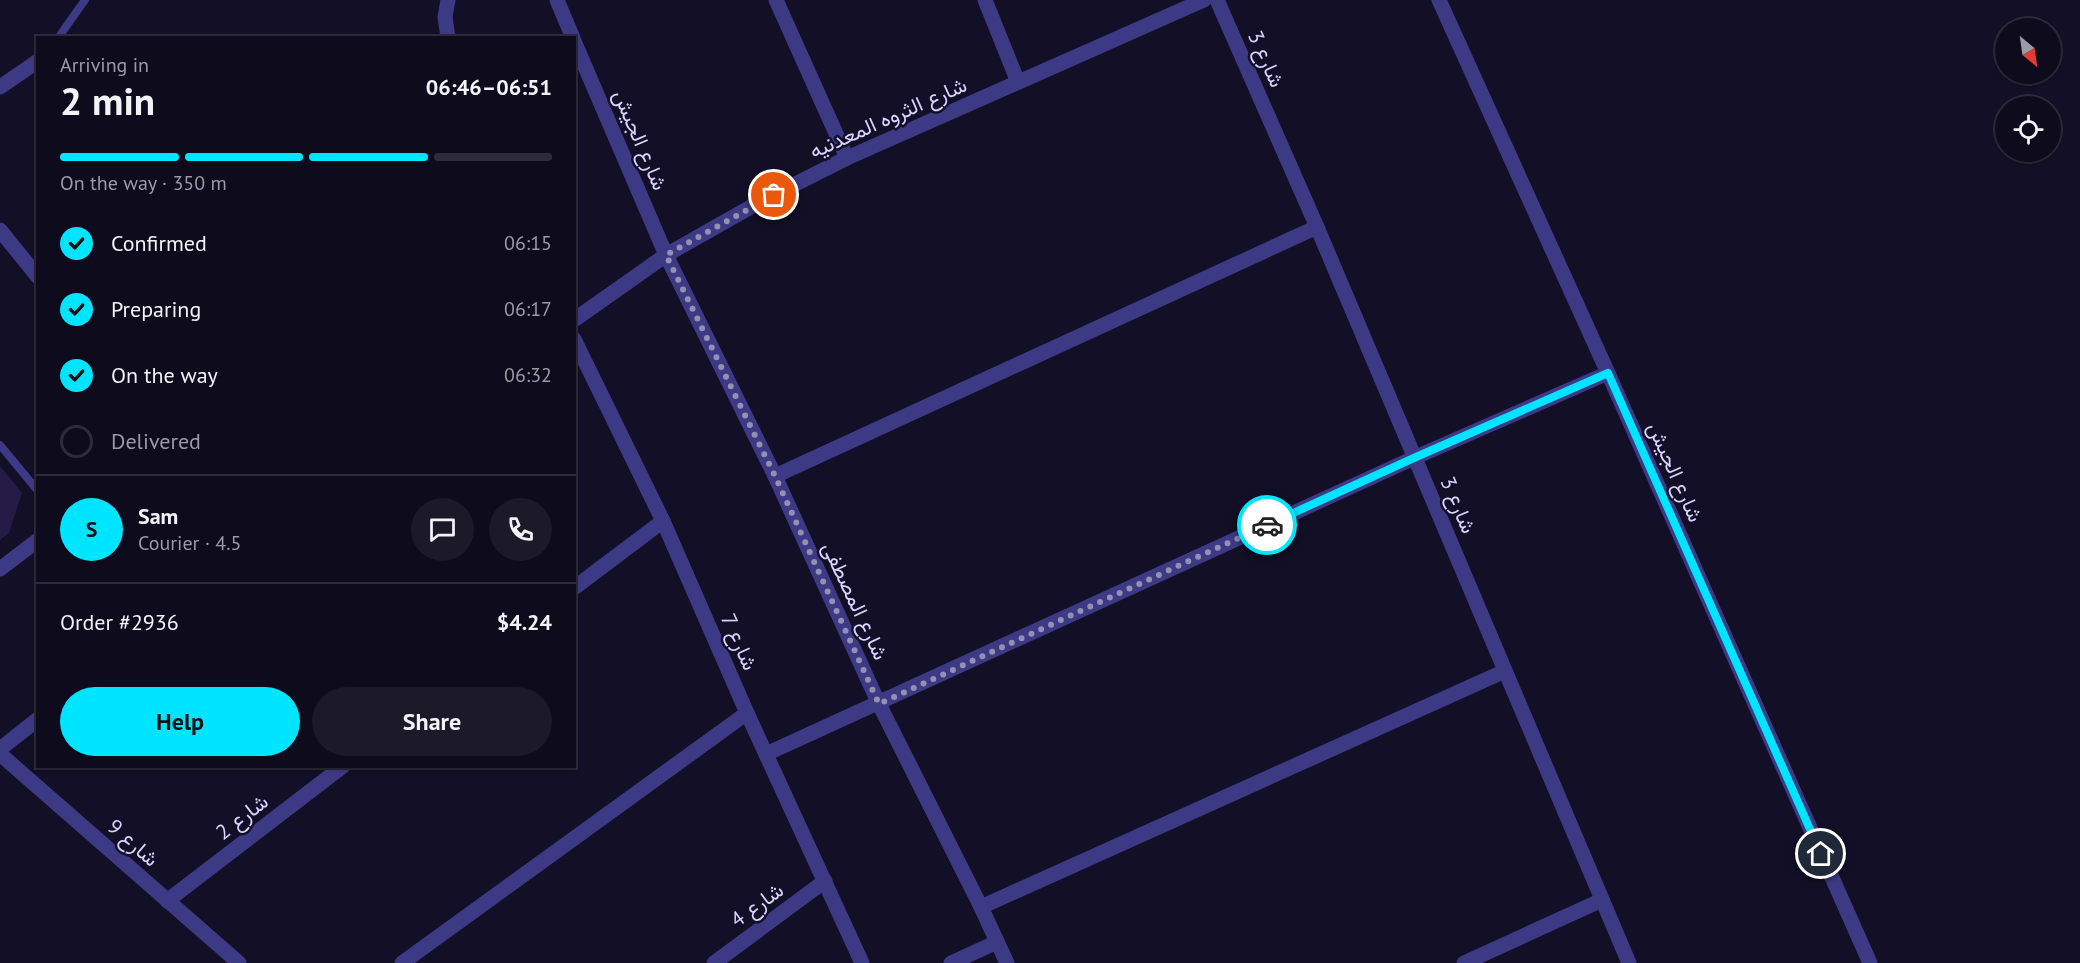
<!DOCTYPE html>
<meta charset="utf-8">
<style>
body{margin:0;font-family:"PT Sans",Vazirmatn,sans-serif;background:#1c1929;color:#f1f3f6;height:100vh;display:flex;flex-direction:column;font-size:22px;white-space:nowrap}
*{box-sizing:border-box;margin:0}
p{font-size:20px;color:#9b9ba3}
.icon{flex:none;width:33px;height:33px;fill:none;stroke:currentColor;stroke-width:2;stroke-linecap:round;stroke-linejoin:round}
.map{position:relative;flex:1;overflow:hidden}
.details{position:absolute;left:36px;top:36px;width:540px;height:732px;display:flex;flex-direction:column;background:#0e0b1c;border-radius:0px;box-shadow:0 2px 4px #0004,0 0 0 2px #2e2b3b}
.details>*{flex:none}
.needle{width:39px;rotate:151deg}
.fabs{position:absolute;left:1995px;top:18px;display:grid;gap:12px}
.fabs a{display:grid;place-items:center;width:66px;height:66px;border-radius:50%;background:#0e0b1c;box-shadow:0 2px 4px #0004,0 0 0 2px #2e2b3b;font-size:30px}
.pin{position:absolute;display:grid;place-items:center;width:51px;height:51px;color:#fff;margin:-26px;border:3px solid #fff;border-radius:50%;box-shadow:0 2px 6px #0007}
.courier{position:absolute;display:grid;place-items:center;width:60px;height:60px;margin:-30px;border:4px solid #00e5ff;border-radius:50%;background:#fff;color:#222;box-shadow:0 2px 8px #0007}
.headline em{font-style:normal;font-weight:600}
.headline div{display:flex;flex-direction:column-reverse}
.headline{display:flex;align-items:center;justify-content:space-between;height:102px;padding:0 24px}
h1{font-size:39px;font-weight:600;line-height:45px}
.bar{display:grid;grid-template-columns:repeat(4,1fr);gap:9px 6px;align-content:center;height:72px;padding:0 24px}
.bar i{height:8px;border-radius:4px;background:#2e2b3b}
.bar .current{background:#00e5ff}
.bar p{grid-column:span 4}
.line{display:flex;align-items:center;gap:15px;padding:0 24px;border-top:2px solid #2e2b3b}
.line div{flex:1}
.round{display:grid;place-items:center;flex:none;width:63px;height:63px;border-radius:32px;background:#1c1929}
ol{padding:0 24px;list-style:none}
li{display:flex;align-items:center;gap:18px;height:66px}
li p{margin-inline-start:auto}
li .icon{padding:6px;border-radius:50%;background:#00e5ff;color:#111;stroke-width:4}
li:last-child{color:#9b9ba3}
li i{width:33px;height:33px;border:3px solid #2e2b3b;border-radius:50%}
.button{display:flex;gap:12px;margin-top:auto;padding:12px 24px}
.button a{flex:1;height:69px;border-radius:36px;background:#00e5ff;color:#111;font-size:24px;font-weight:600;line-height:69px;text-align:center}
.button a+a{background:#1c1929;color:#f1f3f6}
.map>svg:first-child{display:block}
.building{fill:#241b47}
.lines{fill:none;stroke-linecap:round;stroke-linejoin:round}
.service{stroke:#3d3a85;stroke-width:8}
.minor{stroke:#3d3a85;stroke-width:15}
.done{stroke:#948fb3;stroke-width:6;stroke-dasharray:0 10.8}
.route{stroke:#00e5ff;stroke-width:8}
.labels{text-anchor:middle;stroke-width:5;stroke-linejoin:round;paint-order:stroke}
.street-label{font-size:21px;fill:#d9d4ff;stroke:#130f26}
</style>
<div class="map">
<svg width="2080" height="963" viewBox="0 0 2080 963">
<rect width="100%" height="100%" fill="#130f26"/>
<polygon class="building" points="0,466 22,493 9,533 0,540"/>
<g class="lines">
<g class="service">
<polyline points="58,38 85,0"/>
<polyline points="0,445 38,491"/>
</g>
<g class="minor">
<polyline points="448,0 445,17 448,38"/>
<polyline points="557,0 573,38"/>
<polyline points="776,0 847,158"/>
<polyline points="985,0 1018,82"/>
<polyline points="1217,0 1317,227 1629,963"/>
<polyline points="1439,0 1608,373 1870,963"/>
<polyline points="574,41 666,255 775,476 879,704 981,907 1007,963"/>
<polyline points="0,87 38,61"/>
<polyline points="0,230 38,277"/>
<polyline points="574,320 666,255 756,204 847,158 1204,0"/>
<polyline points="574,339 663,521 747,713 862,963"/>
<polyline points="775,476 1317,227"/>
<polyline points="0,569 38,540"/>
<polyline points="574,588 663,521"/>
<polyline points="0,749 38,719"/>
<polyline points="0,754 239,963"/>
<polyline points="766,754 1416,457 1608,373"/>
<polyline points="167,901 343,766"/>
<polyline points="981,907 1505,671"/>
<polyline points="402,963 747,713"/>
<polyline points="714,963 825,881"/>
<polyline points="951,963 997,942"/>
<polyline points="1464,963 1602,900"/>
</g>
</g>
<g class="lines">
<polyline class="done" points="774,195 666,255 775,476 879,704 1267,525"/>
<polyline class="route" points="1267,525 1416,457 1608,373 1821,854"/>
</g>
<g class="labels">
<g class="street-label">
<text transform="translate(1266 59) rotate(66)" y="7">شارع 3</text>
<text transform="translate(888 118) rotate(-24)" y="7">شارع الثروه المعدنيه</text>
<text transform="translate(640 140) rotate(67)" y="7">شارع الجيش</text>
<text transform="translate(1675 472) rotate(66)" y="7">شارع الجيش</text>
<text transform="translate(1458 505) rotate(67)" y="7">شارع 3</text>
<text transform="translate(855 601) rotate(65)" y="7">شارع المصطفى</text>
<text transform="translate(739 642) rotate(66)" y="7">شارع 7</text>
<text transform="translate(242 817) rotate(-38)" y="7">شارع 2</text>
<text transform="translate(133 843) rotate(41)" y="7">شارع 9</text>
<text transform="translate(757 905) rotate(-36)" y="7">شارع 4</text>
</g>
</g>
</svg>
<div class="fabs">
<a><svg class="needle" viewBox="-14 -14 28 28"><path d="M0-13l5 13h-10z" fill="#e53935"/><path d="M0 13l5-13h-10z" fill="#9b9ba3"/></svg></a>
<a><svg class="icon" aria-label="locate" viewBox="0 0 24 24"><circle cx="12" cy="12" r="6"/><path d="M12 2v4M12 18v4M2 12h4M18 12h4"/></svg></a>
</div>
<div class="pin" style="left:774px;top:195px;background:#ea580c"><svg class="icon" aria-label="bag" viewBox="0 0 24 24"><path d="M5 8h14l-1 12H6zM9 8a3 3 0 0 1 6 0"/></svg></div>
<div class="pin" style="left:1821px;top:854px;background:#1f2937"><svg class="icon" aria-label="home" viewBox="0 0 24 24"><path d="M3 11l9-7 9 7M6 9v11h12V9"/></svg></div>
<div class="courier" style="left:1267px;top:525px"><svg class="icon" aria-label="car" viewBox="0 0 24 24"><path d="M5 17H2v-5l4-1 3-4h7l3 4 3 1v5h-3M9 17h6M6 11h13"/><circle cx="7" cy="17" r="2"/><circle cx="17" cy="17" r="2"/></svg></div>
<section class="details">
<div class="headline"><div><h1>2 min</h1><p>Arriving in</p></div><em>06:46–06:51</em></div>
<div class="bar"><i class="current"></i><i class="current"></i><i class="current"></i><i></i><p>On the way · 350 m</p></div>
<ol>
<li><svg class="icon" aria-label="check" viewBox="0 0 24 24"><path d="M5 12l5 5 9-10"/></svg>Confirmed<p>06:15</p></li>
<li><svg class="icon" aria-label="check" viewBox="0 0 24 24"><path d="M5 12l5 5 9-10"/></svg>Preparing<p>06:17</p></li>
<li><svg class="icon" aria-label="check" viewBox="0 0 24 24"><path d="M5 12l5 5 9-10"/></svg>On the way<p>06:32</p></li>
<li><i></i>Delivered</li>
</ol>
<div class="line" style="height:108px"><b class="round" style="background:#00e5ff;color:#111">S</b><div><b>Sam</b><p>Courier · 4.5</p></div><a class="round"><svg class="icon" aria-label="chat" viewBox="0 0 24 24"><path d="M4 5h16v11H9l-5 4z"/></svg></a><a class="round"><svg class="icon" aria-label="phone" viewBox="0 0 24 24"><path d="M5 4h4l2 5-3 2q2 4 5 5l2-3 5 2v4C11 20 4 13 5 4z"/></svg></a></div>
<div class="line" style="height:78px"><div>Order #2936</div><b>$4.24</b></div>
<div class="button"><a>Help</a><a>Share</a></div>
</section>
</div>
